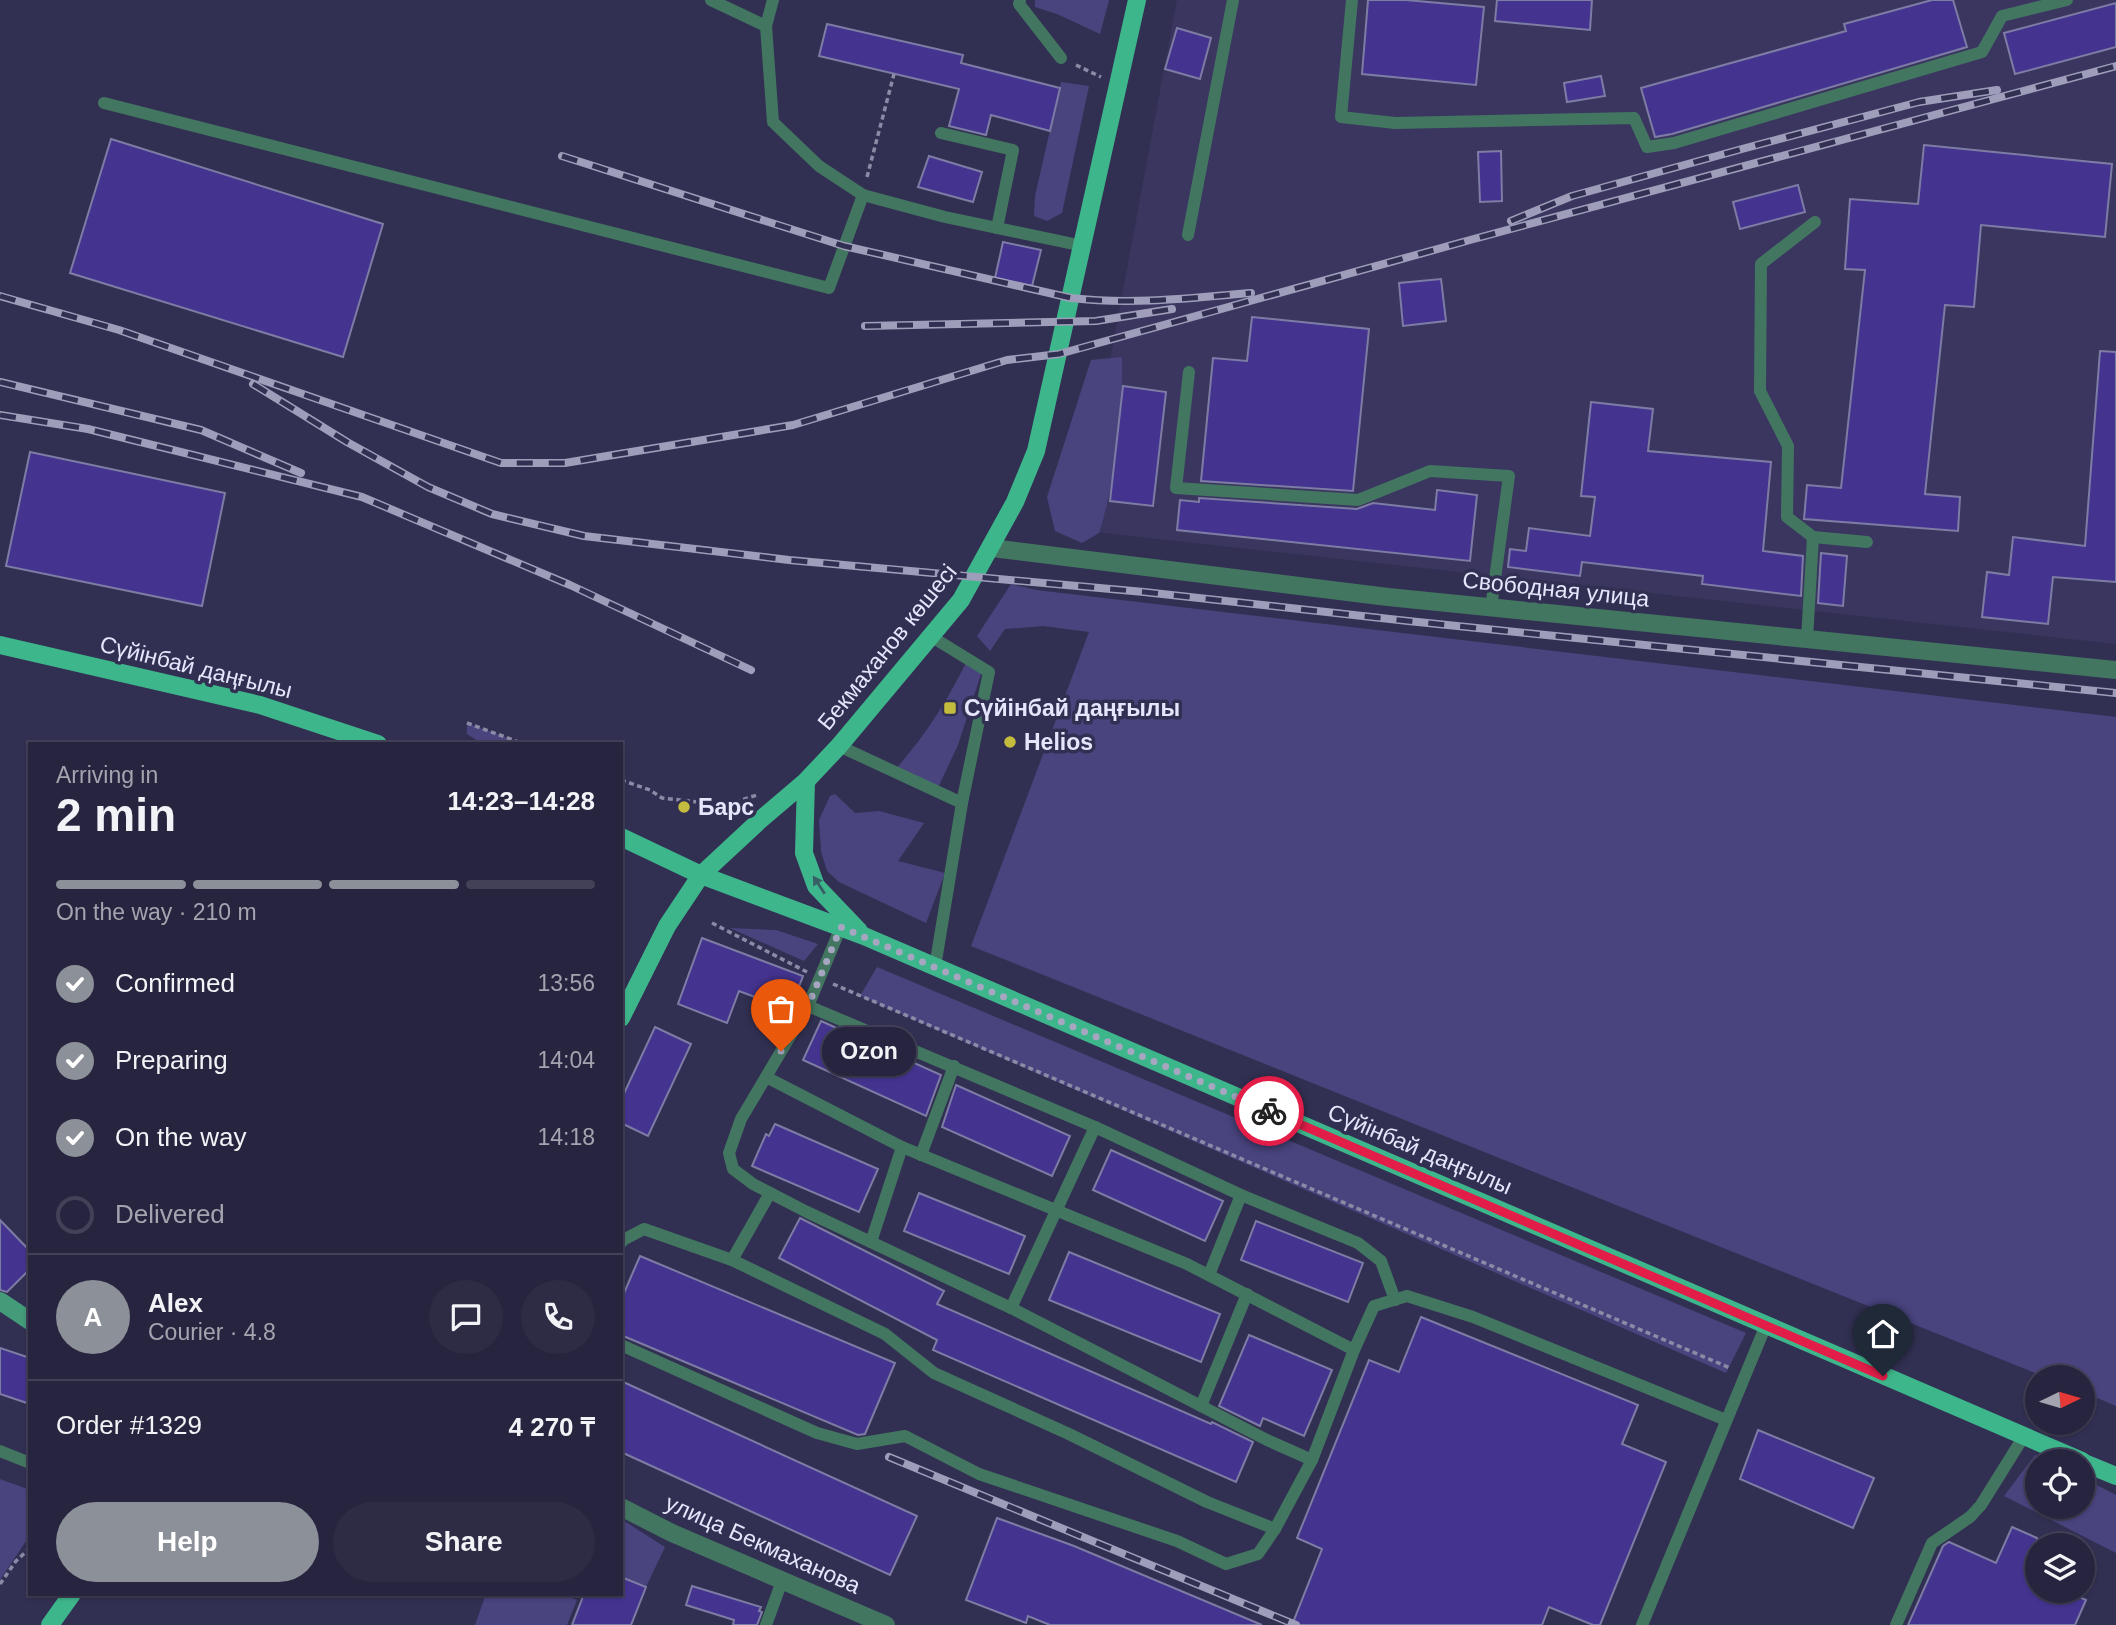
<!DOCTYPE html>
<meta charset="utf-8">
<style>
body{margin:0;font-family:Arial,sans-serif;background:#2e2c45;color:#f1f3f6;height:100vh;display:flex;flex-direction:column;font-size:26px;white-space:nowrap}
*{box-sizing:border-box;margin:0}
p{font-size:23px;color:#a4a4b0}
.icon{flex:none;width:38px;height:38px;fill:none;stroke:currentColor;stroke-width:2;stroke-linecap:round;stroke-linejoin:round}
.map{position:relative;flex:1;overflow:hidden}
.panel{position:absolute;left:28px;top:742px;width:595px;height:854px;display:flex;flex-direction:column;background:#26243e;border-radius:0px;box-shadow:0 2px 5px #0004,0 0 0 2px #424158}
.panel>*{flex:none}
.needle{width:46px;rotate:85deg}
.controls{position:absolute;left:2025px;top:1365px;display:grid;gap:14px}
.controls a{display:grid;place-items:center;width:70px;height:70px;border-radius:50%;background:#26243e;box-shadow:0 2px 5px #0004,0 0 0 2px #424158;font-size:35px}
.pin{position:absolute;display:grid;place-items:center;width:60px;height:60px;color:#fff;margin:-72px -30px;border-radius:50% 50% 50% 0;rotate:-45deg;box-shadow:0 0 7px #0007}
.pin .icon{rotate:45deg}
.courier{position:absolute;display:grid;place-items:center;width:70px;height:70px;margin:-35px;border:5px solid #e11d48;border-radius:50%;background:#fff;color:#222;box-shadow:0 2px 9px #0007}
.bubble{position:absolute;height:49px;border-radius:24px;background:#26243e;box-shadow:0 2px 5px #0004,0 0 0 2px #424158;font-size:23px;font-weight:800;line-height:49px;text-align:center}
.head em{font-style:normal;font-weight:800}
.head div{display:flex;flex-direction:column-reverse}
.head{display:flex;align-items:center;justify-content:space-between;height:119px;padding:0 28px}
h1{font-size:46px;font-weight:800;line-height:52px}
.bar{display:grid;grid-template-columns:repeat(4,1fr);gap:10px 7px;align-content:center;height:84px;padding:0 28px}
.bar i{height:9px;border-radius:5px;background:#424158}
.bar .selected{background:#8c9099}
.bar p{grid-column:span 4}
.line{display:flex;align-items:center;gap:18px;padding:0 28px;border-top:2px solid #424158}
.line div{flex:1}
.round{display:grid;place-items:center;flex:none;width:74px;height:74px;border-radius:37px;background:#2e2c45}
ol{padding:0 28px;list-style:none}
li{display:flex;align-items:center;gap:21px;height:77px}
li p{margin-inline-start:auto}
li .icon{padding:7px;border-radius:50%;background:#8c9099;color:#fff;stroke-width:4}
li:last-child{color:#a4a4b0}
li i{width:38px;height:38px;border:4px solid #424158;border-radius:50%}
.button{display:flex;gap:14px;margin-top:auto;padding:14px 28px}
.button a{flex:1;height:80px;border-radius:42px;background:#8c9099;color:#fff;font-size:28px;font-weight:800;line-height:80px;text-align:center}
.button a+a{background:#2e2c45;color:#f1f3f6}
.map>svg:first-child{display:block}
.built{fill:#3a3660}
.green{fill:#49447e}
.building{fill:#443490;stroke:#7d7ca4;stroke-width:2}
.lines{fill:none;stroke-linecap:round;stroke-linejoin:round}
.path{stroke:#8c8ba7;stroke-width:3.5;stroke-dasharray:5 3.5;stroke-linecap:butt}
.lane{stroke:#437661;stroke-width:12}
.street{stroke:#437661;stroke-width:18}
.secondary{stroke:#439b7a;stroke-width:18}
.primary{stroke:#3eb68c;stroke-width:18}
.rail-casing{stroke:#9f9eba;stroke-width:8}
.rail{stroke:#323052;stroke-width:5;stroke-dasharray:16;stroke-linecap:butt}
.oneway{fill:#365f66}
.done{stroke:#a6a6c0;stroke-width:7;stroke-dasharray:0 12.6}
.route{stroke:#e11d48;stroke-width:9}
.poi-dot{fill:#c4bc3e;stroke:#323052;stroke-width:2.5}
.labels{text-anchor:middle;stroke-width:7;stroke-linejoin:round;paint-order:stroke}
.street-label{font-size:23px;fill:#e5e5fc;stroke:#323052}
.poi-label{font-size:23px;font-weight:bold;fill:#e5e5fc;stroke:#323052;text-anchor:start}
</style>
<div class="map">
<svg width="2116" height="1625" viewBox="0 0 2116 1625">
<rect width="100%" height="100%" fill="#323052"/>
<polygon class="built" points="1177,0 2116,0 2116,644 1086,531 1111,355"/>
<g class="green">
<polygon points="1035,0 1109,0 1100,34 1057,14 1035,7"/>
<polygon points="1061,82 1089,86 1062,213 1047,221 1034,216 1035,196"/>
<path d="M1122,357C1123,413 1116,479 1099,533L1082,543L1055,531L1047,497L1091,360Z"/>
<polygon points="1011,584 1036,590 2116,717 2116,1406 2083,1392 2082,1377 2045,1377 971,946 1089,632 1043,626 1005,629 990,651 977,636"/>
<path d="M968,659L983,668L958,745L936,792L893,772C924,738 948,700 968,659Z"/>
<polygon points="467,723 524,744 483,744 467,734"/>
<polygon points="835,794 855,813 879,811 924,823 898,861 945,873 926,923 839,882 827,871 821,851 819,820 830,796"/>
<polygon points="730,928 776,930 818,944 804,961"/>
<polygon points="877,967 1746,1333 1726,1373 860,996"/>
<polygon points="2035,1455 2048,1461 2037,1461 2037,1507 2082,1507 2083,1478 2116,1495 2116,1553 2004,1496"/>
<polygon points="0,1479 30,1490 30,1535 0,1580"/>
<polygon points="621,1519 665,1547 646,1587 621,1577"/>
<polygon points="486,1594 563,1594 577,1600 567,1625 475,1625"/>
</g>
<g class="building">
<polygon points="1368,0 1406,0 1484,7 1476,85 1362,74"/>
<polygon points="1497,0 1592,0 1590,30 1495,21"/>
<polygon points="1932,0 1953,0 1967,47 1672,134 1655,137 1641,88 1846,31 1844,24"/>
<polygon points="2116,3 2116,47 2015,74 2004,33"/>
<polygon points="827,24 963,55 961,63 1060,88 1050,131 991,115 986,135 949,126 959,89 819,56"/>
<polygon points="1177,28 1211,38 1200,79 1165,69"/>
<polygon points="1601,76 1605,96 1567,102 1564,83"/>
<polygon points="111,139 383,224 343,357 70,273"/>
<polygon points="1924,145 2112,164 2105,237 1981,225 1974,307 1945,305 1925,494 1960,497 1958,531 1804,519 1807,485 1841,488 1865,270 1845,269 1850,199 1918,204"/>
<polygon points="1501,151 1502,201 1480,202 1478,152"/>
<polygon points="929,156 982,172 973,202 918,187"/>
<polygon points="1798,185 1805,212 1740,229 1733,202"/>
<polygon points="1003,242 1041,250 1032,286 995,278"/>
<polygon points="1441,279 1446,321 1403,326 1399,283"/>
<polygon points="1252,317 1369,329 1353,491 1201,481 1213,358 1247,361"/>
<polygon points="2100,351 2116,352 2116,582 2053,577 2048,624 1982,617 1987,572 2009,575 2013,537 2085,546"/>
<polygon points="1123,386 1166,392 1153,506 1110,501"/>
<polygon points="1591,402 1653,409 1648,451 1771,462 1763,551 1803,556 1801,596 1702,584 1703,576 1582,562 1580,576 1508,567 1510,549 1526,551 1529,528 1590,536 1595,497 1581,496"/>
<polygon points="30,452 225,493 202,606 6,566"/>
<polygon points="1437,490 1477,495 1470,561 1177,530 1180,500 1199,502 1199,498 1357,509 1373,503 1435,510"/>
<polygon points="1821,553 1847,556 1843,606 1818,603"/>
<polygon points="702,938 803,976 790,1010 739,991 727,1023 678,1004"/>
<polygon points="821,1021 941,1075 926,1116 803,1060"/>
<polygon points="655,1027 691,1044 648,1136 621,1123 621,1100"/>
<polygon points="956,1085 1070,1136 1052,1176 942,1127"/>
<polygon points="775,1124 878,1169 859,1212 752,1166 766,1134 769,1136"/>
<polygon points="1111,1150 1223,1201 1205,1241 1093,1190"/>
<polygon points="919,1193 1025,1236 1009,1274 904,1231"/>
<polygon points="800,1218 944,1291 937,1304 1211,1424 1212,1422 1253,1442 1236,1482 933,1350 937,1340 779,1258"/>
<polygon points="0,1220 30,1251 30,1269 7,1292 0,1290"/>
<polygon points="1256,1221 1363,1263 1348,1302 1241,1260"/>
<polygon points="1069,1252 1220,1314 1201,1362 1049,1300"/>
<polygon points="640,1256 895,1363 865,1434 858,1435 621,1335 621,1300"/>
<polygon points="1421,1317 1638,1405 1622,1444 1666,1462 1600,1625 1593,1625 1549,1607 1542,1625 1292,1625 1322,1549 1297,1538 1369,1360 1399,1372"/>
<polygon points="1249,1335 1332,1370 1304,1436 1263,1418 1260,1426 1219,1406"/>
<polygon points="0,1348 30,1358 30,1404 0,1394"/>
<polygon points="621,1381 917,1516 890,1575 621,1452"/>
<polygon points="1758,1430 1874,1478 1853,1528 1740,1479"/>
<polygon points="997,1518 1074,1546 1262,1625 1050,1625 1028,1616 1026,1623 966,1600"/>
<polygon points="2012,1527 2037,1538 2037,1591 2066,1591 2086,1600 2075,1625 1908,1625 1943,1546 1949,1542 1996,1563"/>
<polygon points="621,1577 646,1587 631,1625 572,1625 584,1594 621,1594"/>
<polygon points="692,1586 761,1607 759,1611 762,1612 757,1625 733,1625 734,1620 686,1605"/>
</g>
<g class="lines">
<g class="path">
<polyline points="1076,65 1101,77"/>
<polyline points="867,177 894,74"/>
<polyline points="467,723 524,744"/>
<polyline points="621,780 650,790 662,798 725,805 757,795"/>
<polyline points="712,923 807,972"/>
<polyline points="833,984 1730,1368"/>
<polyline points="0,1584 16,1561 30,1548"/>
</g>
<g class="lane">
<polyline points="711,0 766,26"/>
<polyline points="773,0 766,26 773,122 819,166 863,195 945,217 1083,246"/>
<polyline points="1020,0 1019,4 1061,58"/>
<polyline points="1352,0 1341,117 1395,123 1634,118 1647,147 1674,143 1982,52 2002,16 2067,0"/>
<polyline points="104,103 829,288 863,195"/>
<polyline points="941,133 1013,150 997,228"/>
<polyline points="1188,235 1233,0"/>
<polyline points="1189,372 1176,488 1358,500 1430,471 1509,476 1491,608"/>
<polyline points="1813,537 1867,542"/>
<polyline points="932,637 989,672 962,803 935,967"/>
<polyline points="1807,639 1813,537 1787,517 1788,446 1760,391 1761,264 1815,222"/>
<polyline points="839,746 962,803"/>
<polyline points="841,927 808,1006 741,1119 729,1153 733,1169 753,1184 807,1212 1011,1308 1267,1440 1312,1460"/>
<polyline points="808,1006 1095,1127 1241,1195 1358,1243 1381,1261 1395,1300"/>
<polyline points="766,1077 902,1147 1187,1264 1354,1350"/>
<polyline points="921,1155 954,1066"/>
<polyline points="770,1193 732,1260 885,1334 934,1373 1069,1434 1207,1502 1275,1529"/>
<polyline points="871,1242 902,1147"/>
<polyline points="621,1243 623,1240 644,1229 732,1260"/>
<polyline points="1209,1275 1241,1195"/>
<polyline points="1011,1308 1095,1127"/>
<polyline points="621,1345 817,1433 857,1444 905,1436 979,1474 1177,1541 1226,1564 1258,1554 1275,1529 1312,1460 1354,1350 1374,1306 1407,1296 1473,1317 1726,1420"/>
<polyline points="1201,1406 1247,1294"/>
<polyline points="0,1451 30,1463"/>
<polyline points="766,1625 782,1581"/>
<polyline points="1642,1625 1766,1325"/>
<polyline points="1896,1625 1932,1543 1970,1517 1981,1505 2024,1436"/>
</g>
<g class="street">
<polyline points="992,548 1388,597 2116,670"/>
<polyline points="621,1507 672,1533 886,1625"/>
</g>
<polyline class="secondary" points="0,1301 30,1321"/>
<g class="primary">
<polyline points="0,645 260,705 378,744"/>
<polyline points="806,781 804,853 816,886 859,931"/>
<polyline points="621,837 701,875 864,936 2082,1461"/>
<polyline points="621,1018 667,926 701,875 759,821 806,781 839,746 961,600 1015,502 1036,451 1137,0"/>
<polyline points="2082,1462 2116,1476"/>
<polyline points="50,1625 72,1594"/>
</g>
<g class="rail-casing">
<g id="rail">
<path d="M562,156L844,246L1071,298C1132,305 1191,298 1251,293"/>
<polyline points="1511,221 1572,196 1742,149 1919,102 1997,90"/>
<polyline points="0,296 119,330 501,463 565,463 793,425 1007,360 1059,354 1470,240 2116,66"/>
<polyline points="865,326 1096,321 1172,309"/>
<polyline points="0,382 201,430 301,473"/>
<polyline points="253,384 347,442 428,487 492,514 584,536 789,560 1144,592 1408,621 2116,693"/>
<polyline points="0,415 88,429 362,497 570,585 751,670"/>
<polyline points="889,1457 1296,1625"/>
</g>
</g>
<use href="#rail" class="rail"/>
</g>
<defs><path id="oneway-solid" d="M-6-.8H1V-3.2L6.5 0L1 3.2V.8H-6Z" transform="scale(1.75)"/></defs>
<use class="oneway" href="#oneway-solid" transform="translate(819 885) rotate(-123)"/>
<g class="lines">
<polyline class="done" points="781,1051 808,1006 841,927 1269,1111"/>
<polyline class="route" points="1269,1111 1883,1376"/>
</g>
<g class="poi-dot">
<rect x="943" y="701" width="14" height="14" rx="3.5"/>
<circle cx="1010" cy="742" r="7"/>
<circle cx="684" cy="807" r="7"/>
</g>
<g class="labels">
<g class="street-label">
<text transform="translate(1556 589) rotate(6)" y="8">Свободная улица</text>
<text transform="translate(887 647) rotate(-51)" y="8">Бекмаханов көшесі</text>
<text transform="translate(196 667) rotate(14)" y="8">Сүйінбай даңғылы</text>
<text transform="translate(1420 1149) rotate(23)" y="8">Сүйінбай даңғылы</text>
<text transform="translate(763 1544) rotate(24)" y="8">улица Бекмаханова</text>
</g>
<g class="poi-label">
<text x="964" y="716">Сүйінбай даңғылы</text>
<text x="1024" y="750">Helios</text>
<text x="698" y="815">Барс</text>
</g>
</g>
</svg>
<div class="controls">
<a><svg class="needle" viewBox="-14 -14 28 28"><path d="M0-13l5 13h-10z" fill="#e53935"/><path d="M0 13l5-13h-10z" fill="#a4a4b0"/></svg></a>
<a><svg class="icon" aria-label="locate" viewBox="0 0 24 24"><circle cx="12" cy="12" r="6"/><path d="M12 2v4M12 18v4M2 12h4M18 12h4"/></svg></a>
<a><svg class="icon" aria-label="layers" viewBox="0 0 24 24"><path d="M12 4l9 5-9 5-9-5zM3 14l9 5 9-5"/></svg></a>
</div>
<div class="pin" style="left:781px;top:1051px;background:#ea580c"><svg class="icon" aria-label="bag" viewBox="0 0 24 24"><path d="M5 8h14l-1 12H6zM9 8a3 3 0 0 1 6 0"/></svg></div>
<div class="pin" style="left:1883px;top:1376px;background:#1f2937"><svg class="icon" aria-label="home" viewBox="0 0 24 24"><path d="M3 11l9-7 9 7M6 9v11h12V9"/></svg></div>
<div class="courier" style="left:1269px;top:1111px"><svg class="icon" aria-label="bike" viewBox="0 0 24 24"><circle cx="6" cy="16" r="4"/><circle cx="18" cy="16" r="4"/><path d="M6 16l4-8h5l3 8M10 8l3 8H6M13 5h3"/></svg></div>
<div class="bubble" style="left:822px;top:1027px;width:94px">Ozon</div>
<section class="panel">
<div class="head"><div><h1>2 min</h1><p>Arriving in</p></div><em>14:23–14:28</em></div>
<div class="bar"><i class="selected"></i><i class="selected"></i><i class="selected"></i><i></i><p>On the way · 210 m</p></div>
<ol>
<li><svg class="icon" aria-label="check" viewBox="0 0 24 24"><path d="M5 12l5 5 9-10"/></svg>Confirmed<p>13:56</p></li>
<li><svg class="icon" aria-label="check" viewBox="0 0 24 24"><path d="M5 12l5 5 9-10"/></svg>Preparing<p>14:04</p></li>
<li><svg class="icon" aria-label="check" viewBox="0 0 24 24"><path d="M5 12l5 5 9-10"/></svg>On the way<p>14:18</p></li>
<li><i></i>Delivered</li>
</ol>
<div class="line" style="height:126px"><b class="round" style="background:#8c9099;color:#fff">A</b><div><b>Alex</b><p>Courier · 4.8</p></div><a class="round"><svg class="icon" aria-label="chat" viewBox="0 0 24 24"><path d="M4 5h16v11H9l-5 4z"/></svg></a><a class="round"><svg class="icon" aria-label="phone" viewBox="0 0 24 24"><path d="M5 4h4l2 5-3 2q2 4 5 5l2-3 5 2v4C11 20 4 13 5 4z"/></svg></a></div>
<div class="line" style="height:91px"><div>Order #1329</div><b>4 270 ₸</b></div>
<div class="button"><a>Help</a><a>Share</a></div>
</section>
</div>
